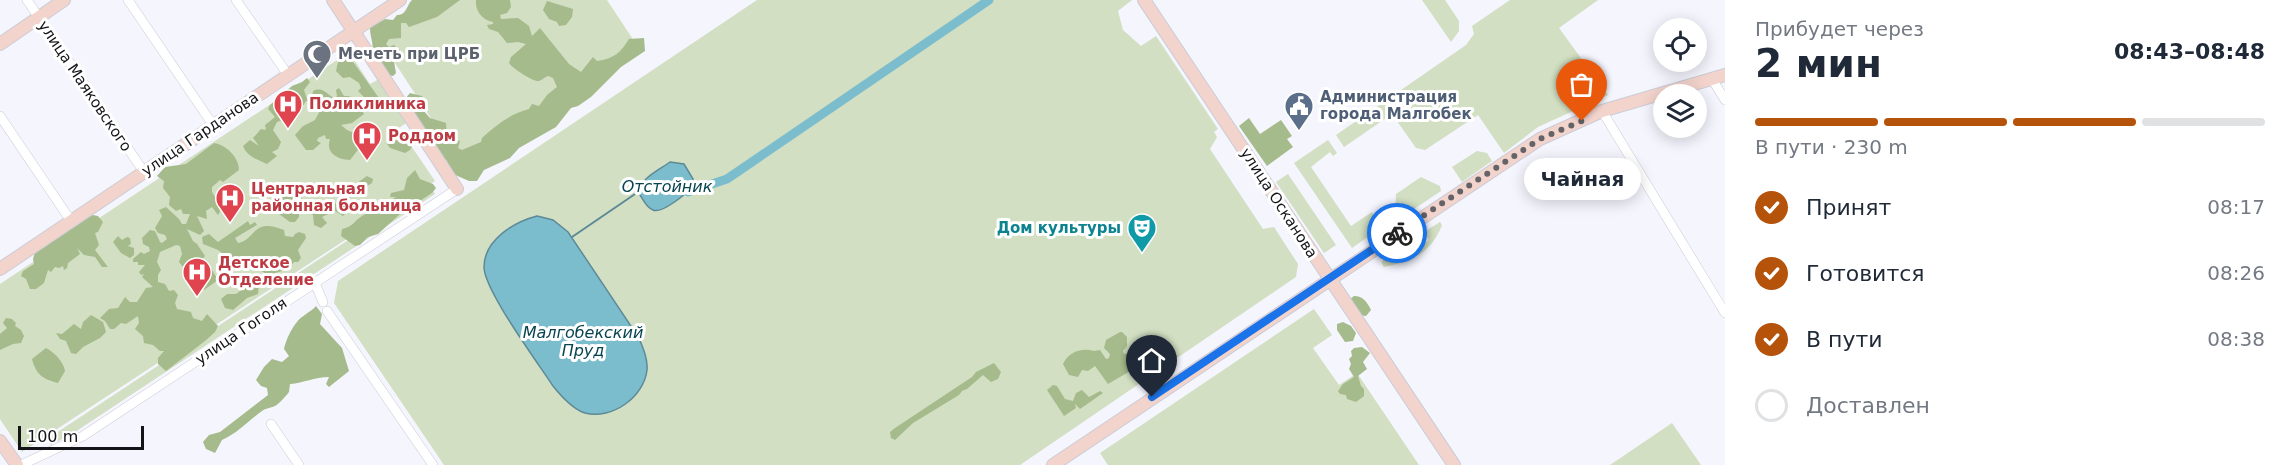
<!DOCTYPE html>
<html lang="ru">
<meta charset="utf-8">
<style>
body{margin:0;font-family:"DejaVu Sans",sans-serif;background:#f6f6f7;color:#1f2937;height:100vh;display:flex;flex-direction:column;font-size:22px;white-space:nowrap}
*{box-sizing:border-box;margin:0}
p{font-size:20px;color:#747a83}
.icon{flex:none;width:33px;height:33px;fill:none;stroke:currentColor;stroke-width:2;stroke-linecap:round;stroke-linejoin:round}
.map{position:relative;flex:1;overflow:hidden}
.details{display:flex;flex-direction:column;background:#fff;width:570px}
.details>*{flex:none}
.tools{position:absolute;left:1653px;top:18px;display:grid;gap:12px}
.tools a{display:grid;place-items:center;width:54px;height:54px;border-radius:50%;background:#fff;box-shadow:0 3px 15px #0003;font-size:30px}
.scale{position:absolute;left:18px;bottom:15px;width:126px;box-sizing:border-box;padding-left:6px;border:3px solid #141418;border-top:0;font-size:16px;line-height:21px;white-space:nowrap;color:#141418;-webkit-text-stroke:4px #fff;paint-order:stroke}
.pin{position:absolute;display:grid;place-items:center;width:51px;height:51px;color:#fff;margin:-62px -26px;border-radius:50% 50% 50% 0;rotate:-45deg;box-shadow:0 0 6px #0007}
.pin .icon{rotate:45deg}
.courier{position:absolute;display:grid;place-items:center;width:60px;height:60px;margin:-30px;border:4px solid #1a73e8;border-radius:50%;background:#fff;color:#222;box-shadow:0 2px 8px #0007}
.bubble{position:absolute;height:42px;border-radius:21px;background:#fff;box-shadow:0 3px 15px #0003;font-size:20px;font-weight:600;line-height:42px;text-align:center}
.headline em{font-style:normal;font-weight:600}
.headline div{display:flex;flex-direction:column-reverse}
.headline{display:flex;align-items:center;justify-content:space-between;height:102px;padding:0 30px}
h1{font-size:39px;font-weight:600;line-height:45px}
.bar{display:grid;grid-template-columns:repeat(4,1fr);gap:9px 6px;align-content:center;height:72px;padding:0 30px}
.bar i{height:8px;border-radius:4px;background:#e0e1e3}
.bar .selected{background:#b45309}
.bar p{grid-column:span 4}
ol{padding:0 30px;list-style:none}
li{display:flex;align-items:center;gap:18px;height:66px}
li p{margin-inline-start:auto}
li .icon{padding:6px;border-radius:50%;background:#b45309;color:#fff;stroke-width:4}
li:last-child{color:#747a83}
li i{width:33px;height:33px;border:3px solid #e0e1e3;border-radius:50%}
main{display:flex;flex:1;min-height:0}
.map>svg:first-child{display:block}
.green{fill:#d2dfc2}
.forest{fill:#a5bb8b}
.water{fill:#7cbdcd;stroke:#5d8a97;stroke-width:1.5}
.lines{fill:none;stroke-linecap:round;stroke-linejoin:round}
.stream{stroke:#5d8a97;stroke-width:2}
.canal{stroke:#7cbdcd;stroke-width:9}
.street-casing{stroke:#cbccd6;stroke-width:10}
.secondary-casing{stroke:#cbccd6;stroke-width:14}
.street{stroke:#fff;stroke-width:9}
.secondary{stroke:#f3d4cc;stroke-width:12}
.done{stroke:#636368;stroke-width:6;stroke-dasharray:0 10.8}
.route{stroke:#1a73e8;stroke-width:8}
.labels{text-anchor:middle;stroke-width:6;stroke-linejoin:round;paint-order:stroke}
.worship-label{font-size:15px;font-weight:bold;fill:#5b616d;stroke:#fff;text-anchor:start}
.street-label{font-size:15px;fill:#141418;stroke:#fff}
.service-label{font-size:15px;font-weight:bold;fill:#4e5e75;stroke:#fff;text-anchor:start}
.health-label{font-size:15px;font-weight:bold;fill:#be3a42;stroke:#fff;text-anchor:start}
.culture-label{font-size:15px;font-weight:bold;fill:#0d838f;stroke:#fff;text-anchor:end}
.water-label{font-size:16px;font-style:italic;fill:#074450;stroke:#fff}
</style>
<main>
<div class="map">
<svg width="1725" height="465" viewBox="0 0 1725 465">
<rect width="100%" height="100%" fill="#f5f5fe"/>
<g class="green">
<polygon points="426,0 607,0 638,47 461,164 376,34"/>
<polygon points="757,0 1132,0 1118,11 1123,30 1141,46 1156,36 1218,129 1214,132 1217,137 1210,149 1263,229 1274,227 1298,264 1296,277 1020,465 444,465 334,303 338,281"/>
<polygon points="1422,0 1445,0 1459,21 1459,31 1451,42"/>
<polygon points="1510,0 1598,0 1559,28 1608,95 1538,127 1504,153 1478,115 1425,150 1416,148 1392,114 1344,147 1336,135 1466,45 1474,34 1472,26"/>
<polygon points="349,52 370,84 381,78 409,121 399,128 435,181 22,452 0,419 0,284"/>
<polygon points="1328,140 1337,153 1333,156 1330,152 1311,167 1351,226 1372,212 1382,227 1352,248 1294,163"/>
<polygon points="1477,151 1487,153 1492,161 1462,182 1452,167"/>
<polygon points="1288,174 1336,245 1324,253 1276,182"/>
<polygon points="1421,177 1440,186 1441,191 1399,219 1395,216 1396,194"/>
<polygon points="430,186 435,194 78,430 51,445 47,439"/>
<path d="M1440,222L1442,225C1431,253 1413,261 1384,267L1382,264V261L1407,244L1413,251L1429,240L1424,232Z"/>
<polygon points="1314,309 1332,335 1313,348 1339,385 1357,373 1419,465 1108,465 1100,453"/>
<polygon points="1672,423 1701,465 1610,465"/>
</g>
<g class="forest">
<path d="M412,0H460L437,17L409,27L406,23H401V38L389,39L386,44L389,47L394,45L400,50L399,53L393,56L396,73L393,76L388,75L372,52C374,42 370,38 370,28L385,19L393,20L397,15C407,15 406,6 412,0Z"/>
<path d="M476,0H510L511,7L507,13L500,15L501,19L518,18L529,26L532,36L540,28L569,64L581,72L593,57L597,61C614,59 621,52 629,39L644,38L645,51L621,67L591,97L578,106L571,108L556,127L519,148L510,158L484,170L477,181H469L453,174L447,161L442,157L404,100L410,93L422,96L425,100L424,111L430,118L446,123L447,138L460,141L458,148L462,150L481,142L482,138C496,125 510,114 529,109L532,104L539,106L547,95L557,87L553,78L548,76C545,77 542,80 539,81C533,82 512,68 509,63L511,57L526,44L518,42L507,43L498,32L489,29L487,25L493,24V22C482,20 475,11 476,0Z"/>
<polygon points="547,1 573,9 572,17 566,25 559,26 557,22 549,19 543,10"/>
<polygon points="350,48 355,48 351,59 384,105 383,107 373,106 358,91 361,88 359,83 350,77 343,78 336,71 338,62 337,58 344,53 347,53"/>
<path d="M307,78L310,82L304,90L307,99L312,97L313,91C324,86 326,95 335,98L337,96L336,90L339,88L344,96C357,95 359,104 364,114L352,123L341,125L347,130L359,135L361,146L350,160C338,160 325,153 330,139H326L325,135L318,138L317,141L321,143L313,150H306L295,135L303,126L315,120L322,107H316L311,102L306,101C300,112 289,118 277,122L273,130L281,142L278,149L272,152L277,156L267,164C258,159 248,158 243,146L250,140L259,146L253,138L261,129L266,130L265,125L275,117L268,109L270,105L292,86L302,82Z"/>
<polygon points="1249,118 1260,134 1281,120 1292,136 1287,139 1293,147 1267,166 1239,126"/>
<polygon points="401,133 412,138 414,142 410,150 405,153 390,148 387,144 390,140 395,140"/>
<path d="M214,143C226,145 239,157 239,170L223,182L220,180L212,187V192L222,208L218,215L212,207L206,211L207,219L197,216L204,231L200,235L187,229L193,241L197,244L205,256L198,264L187,272L179,262L182,254L180,246L176,245L160,252L157,262L161,270L158,275V282L165,284L169,291L174,290L178,295L175,303L177,309L191,312L193,318L202,321L207,314L218,326L215,332L205,341L166,371L158,364V358L164,351H160L153,345L144,343L143,336L135,329L139,323L138,316L126,324L121,323L114,329H110L105,321L100,318L109,309L118,308L125,297L130,302H137L146,288L153,287L142,277L144,274L141,275L139,272L145,265H138V262H133V259L141,252L144,254L150,251L149,247L143,244L142,238L150,230L155,231L160,242L162,243L167,239L165,235L158,233L155,228L162,216L159,210L166,207L179,219L182,224H186L190,214H183L181,209L176,211L169,205L170,197L163,188L164,181L157,176L165,167L186,164Z"/>
<path d="M415,170L420,179L433,184L436,188L432,193L400,214L378,234L368,237L360,245L355,246L341,236L342,229C353,227 354,221 362,216C375,209 383,205 396,197H390L391,193L404,190L407,178Z"/>
<polygon points="367,176 373,179 372,183 365,187 366,191 358,196 352,196 348,200 354,206 343,216 335,211 322,217 327,223 321,228 314,225 313,215 306,212 304,206 312,201 315,204 317,198 324,205 330,202 335,204 337,200 344,198 340,195"/>
<circle cx="228" cy="193" r="9"/>
<polygon points="296,188 300,189 300,196 304,202 296,208 296,213 299,214 299,217 295,222 290,222 279,214 282,209 279,199"/>
<polygon points="93,215 98,216 103,222 98,232 95,233 99,245 95,250 108,267 102,267 95,257 84,255 77,248 80,254 68,263 67,268 64,270 63,266 59,268 55,267 51,272 48,270 44,283 36,289 30,289 26,279 21,276 23,271 34,264 33,259 35,252 76,223"/>
<path d="M248,221L250,225L255,222L257,225L235,238L238,243C256,240 252,217 284,230L285,236L293,237L295,234L299,232L305,234L306,238L298,250L301,258L298,262H294L289,269L268,275L253,266L248,267L241,265L227,276L219,273L218,265L226,256L218,250L203,244L202,237L209,234L218,242Z"/>
<polygon points="118,236 122,240 127,237 130,238 131,244 128,246 134,248 134,255 130,258 121,253 113,242"/>
<polygon points="209,265 218,280 204,290 202,287 206,280 201,271 204,266"/>
<polygon points="248,274 259,284 258,294 247,298 233,310 225,308 221,299 227,294 236,294 248,285 246,279"/>
<path d="M1354,296C1363,296 1367,302 1371,310L1366,316L1358,315L1350,299Z"/>
<path d="M316,306L322,314L320,324L342,348L349,371L329,387L326,384L329,377C314,377 304,383 290,384L289,392C285,397 280,403 275,406C270,408 266,408 262,411C248,421 238,433 222,440L215,453L206,449L203,442L209,435L220,432L268,395L267,388L261,386L256,380L264,367L272,359L282,362L289,356L284,349C286,340 291,329 297,322C301,316 311,312 316,306Z"/>
<polygon points="91,315 103,322 106,332 100,338 83,347 76,354 71,353 66,341 60,339 56,333 62,334 74,324 81,329 83,322"/>
<polygon points="6,318 12,319 16,323 15,326 21,330 24,336 21,343 13,344 0,350 0,334 7,328 3,323"/>
<polygon points="1343,322 1351,326 1356,333 1353,341 1345,342 1337,330 1337,324"/>
<path d="M1120,332H1122L1127,337V346L1123,351L1124,354L1135,352L1141,360L1132,370L1108,384L1095,366L1088,371L1082,370L1078,377L1069,375L1063,364C1068,352 1082,347 1094,351L1100,350L1106,359L1109,358L1110,354L1104,348L1106,340Z"/>
<polygon points="1362,347 1370,353 1363,362 1367,369 1358,376 1361,386 1364,389 1364,396 1356,402 1347,399 1346,395 1340,394 1338,391 1343,384 1354,377 1349,369 1351,364 1349,359 1352,356 1351,351 1354,348"/>
<path d="M46,348C54,352 63,361 65,371L58,383C42,379 36,374 32,359Z"/>
<polygon points="994,363 1001,372 998,379 991,382 983,375 967,389 962,391 959,395 913,423 895,440 891,438 890,432 895,428 972,377 976,372"/>
<polygon points="1053,385 1057,386 1065,399 1073,401 1076,393 1082,390 1089,397 1100,391 1103,393 1080,409 1075,404 1076,408 1064,416 1047,390"/>
</g>
<g class="water">
<path d="M670,162L684,164L693,179V186C686,194 662,214 653,210C646,208 642,197 638,192C641,178 659,170 670,162Z"/>
<path d="M537,216L553,220L568,232L639,338C643,348 648,359 647,370C644,397 612,420 585,413C572,409 561,396 553,386C538,363 484,290 484,267C484,240 514,222 537,216Z"/>
</g>
<g class="lines">
<polyline class="stream" points="572,237 638,192"/>
<polyline class="canal" points="688,192 727,179 989,0"/>
<g class="street-casing">
<g id="street">
<polyline points="27,0 144,172"/>
<polyline points="128,0 213,125"/>
<polyline points="236,0 288,75"/>
<polyline points="1712,79 1725,100"/>
<polyline points="1602,111 1725,313"/>
<polyline points="0,116 71,221"/>
<polyline points="315,283 323,302"/>
<polyline points="327,311 433,465"/>
<polyline points="271,424 299,465"/>
<polyline points="21,465 83,436 457,189"/>
</g>
</g>
<g class="secondary-casing">
<g id="secondary">
<polyline points="333,0 457,189"/>
<polyline points="1144,0 1454,465"/>
<polyline points="0,44 64,0"/>
<polyline points="0,269 400,0"/>
<polyline points="0,441 17,465"/>
<polyline points="1053,465 1540,139 1602,111 1725,75"/>
</g>
</g>
<use href="#street" class="street"/>
<use href="#secondary" class="secondary"/>
</g>
<g class="lines">
<polyline class="done" points="1397,233 1540,139 1582,121"/>
<polyline class="route" points="1152,397 1397,233"/>
</g>
<defs>
<g id="mosque-pin" transform="scale(1.5)"><path d="M0 17L-7.5 6A9.5 9.5 0 1 1 7.5 6Z" fill="#6b7280" stroke="#fff"/><path d="M3.5-4.9A6 6 0 1 0 3.5 4.9A5 5 0 1 1 3.5-4.9Z" fill="#fff"/></g>
<g id="hospital-pin" transform="scale(1.5)"><path d="M0 17L-7.5 6A9.5 9.5 0 1 1 7.5 6Z" fill="#e0444e" stroke="#fff"/><path d="M-5-5h3v3.5h4V-5h3V5h-3V1.5h-4V5h-3Z" fill="#fff"/></g>
<g id="civic-pin" transform="scale(1.5)"><path d="M0 17L-7.5 6A9.5 9.5 0 1 1 7.5 6Z" fill="#5c6f8a" stroke="#fff"/><path d="M-.6-6.5H3V-4.5H.6V-3L4-1V1h2V6H-6V1h2V-1L-.6-3ZM-1.2 2.5V6h2.4V2.5Z" fill="#fff"/></g>
<g id="theatre-pin" transform="scale(1.5)"><path d="M0 17L-7.5 6A9.5 9.5 0 1 1 7.5 6Z" fill="#0f9aa8" stroke="#fff"/><path d="M-5-5.5Q0-4 5-5.5V0Q5 5 0 6Q-5 5-5 0ZM-3.3-2.5H-1v1.5H-3.3ZM1-2.5H3.3v1.5H1ZM-2.8 1Q0 5.5 2.8 1Z" fill="#fff"/></g>
</defs>
<g fill-rule="evenodd">
<use href="#mosque-pin" x="317" y="54"/>
<use href="#hospital-pin" x="288" y="104"/>
<use href="#civic-pin" x="1299" y="106"/>
<use href="#hospital-pin" x="367" y="136"/>
<use href="#hospital-pin" x="230" y="198"/>
<use href="#theatre-pin" x="1142" y="228"/>
<use href="#hospital-pin" x="197" y="272"/>
</g>
<g class="labels">
<g class="worship-label">
<text x="338" y="59">Мечеть при ЦРБ</text>
</g>
<g class="street-label">
<text transform="translate(85 86) rotate(56)" y="5">улица Маяковского</text>
<text transform="translate(200 134) rotate(-34)" y="5">улица Гарданова</text>
<text transform="translate(1279 203) rotate(57)" y="5">улица Осканова</text>
<text transform="translate(241 331) rotate(-34)" y="5">улица Гоголя</text>
</g>
<g class="service-label">
<text x="1320" y="102">Администрация<tspan x="1320" dy="17">города Малгобек</tspan></text>
</g>
<g class="health-label">
<text x="309" y="109">Поликлиника</text>
<text x="388" y="141">Роддом</text>
<text x="251" y="194">Центральная<tspan x="251" dy="17">районная больница</tspan></text>
<text x="218" y="268">Детское<tspan x="218" dy="17">Отделение</tspan></text>
</g>
<g class="culture-label">
<text x="1121" y="233">Дом культуры</text>
</g>
<g class="water-label">
<text x="667" y="192">Отстойник</text>
<text x="583" y="338">Малгобекский<tspan x="583" dy="18">Пруд</tspan></text>
</g>
</g>
</svg>
<div class="tools">
<a><svg class="icon" aria-label="locate" viewBox="0 0 24 24"><circle cx="12" cy="12" r="6"/><path d="M12 2v4M12 18v4M2 12h4M18 12h4"/></svg></a>
<a><svg class="icon" aria-label="layers" viewBox="0 0 24 24"><path d="M12 4l9 5-9 5-9-5zM3 14l9 5 9-5"/></svg></a>
</div>
<div class="scale">100 m</div>
<div class="pin" style="left:1582px;top:121px;background:#ea580c"><svg class="icon" aria-label="bag" viewBox="0 0 24 24"><path d="M5 8h14l-1 12H6zM9 8a3 3 0 0 1 6 0"/></svg></div>
<div class="pin" style="left:1152px;top:397px;background:#1f2937"><svg class="icon" aria-label="home" viewBox="0 0 24 24"><path d="M3 11l9-7 9 7M6 9v11h12V9"/></svg></div>
<div class="courier" style="left:1397px;top:233px"><svg class="icon" aria-label="bike" viewBox="0 0 24 24"><circle cx="6" cy="16" r="4"/><circle cx="18" cy="16" r="4"/><path d="M6 16l4-8h5l3 8M10 8l3 8H6M13 5h3"/></svg></div>
<div class="bubble" style="left:1524px;top:158px;width:117px">Чайная</div>
</div>
<section class="details">
<div class="headline"><div><h1>2 мин</h1><p>Прибудет через</p></div><em>08:43–08:48</em></div>
<div class="bar"><i class="selected"></i><i class="selected"></i><i class="selected"></i><i></i><p>В пути · 230 m</p></div>
<ol>
<li><svg class="icon" aria-label="check" viewBox="0 0 24 24"><path d="M5 12l5 5 9-10"/></svg>Принят<p>08:17</p></li>
<li><svg class="icon" aria-label="check" viewBox="0 0 24 24"><path d="M5 12l5 5 9-10"/></svg>Готовится<p>08:26</p></li>
<li><svg class="icon" aria-label="check" viewBox="0 0 24 24"><path d="M5 12l5 5 9-10"/></svg>В пути<p>08:38</p></li>
<li><i></i>Доставлен</li>
</ol>
</section>
</main>
